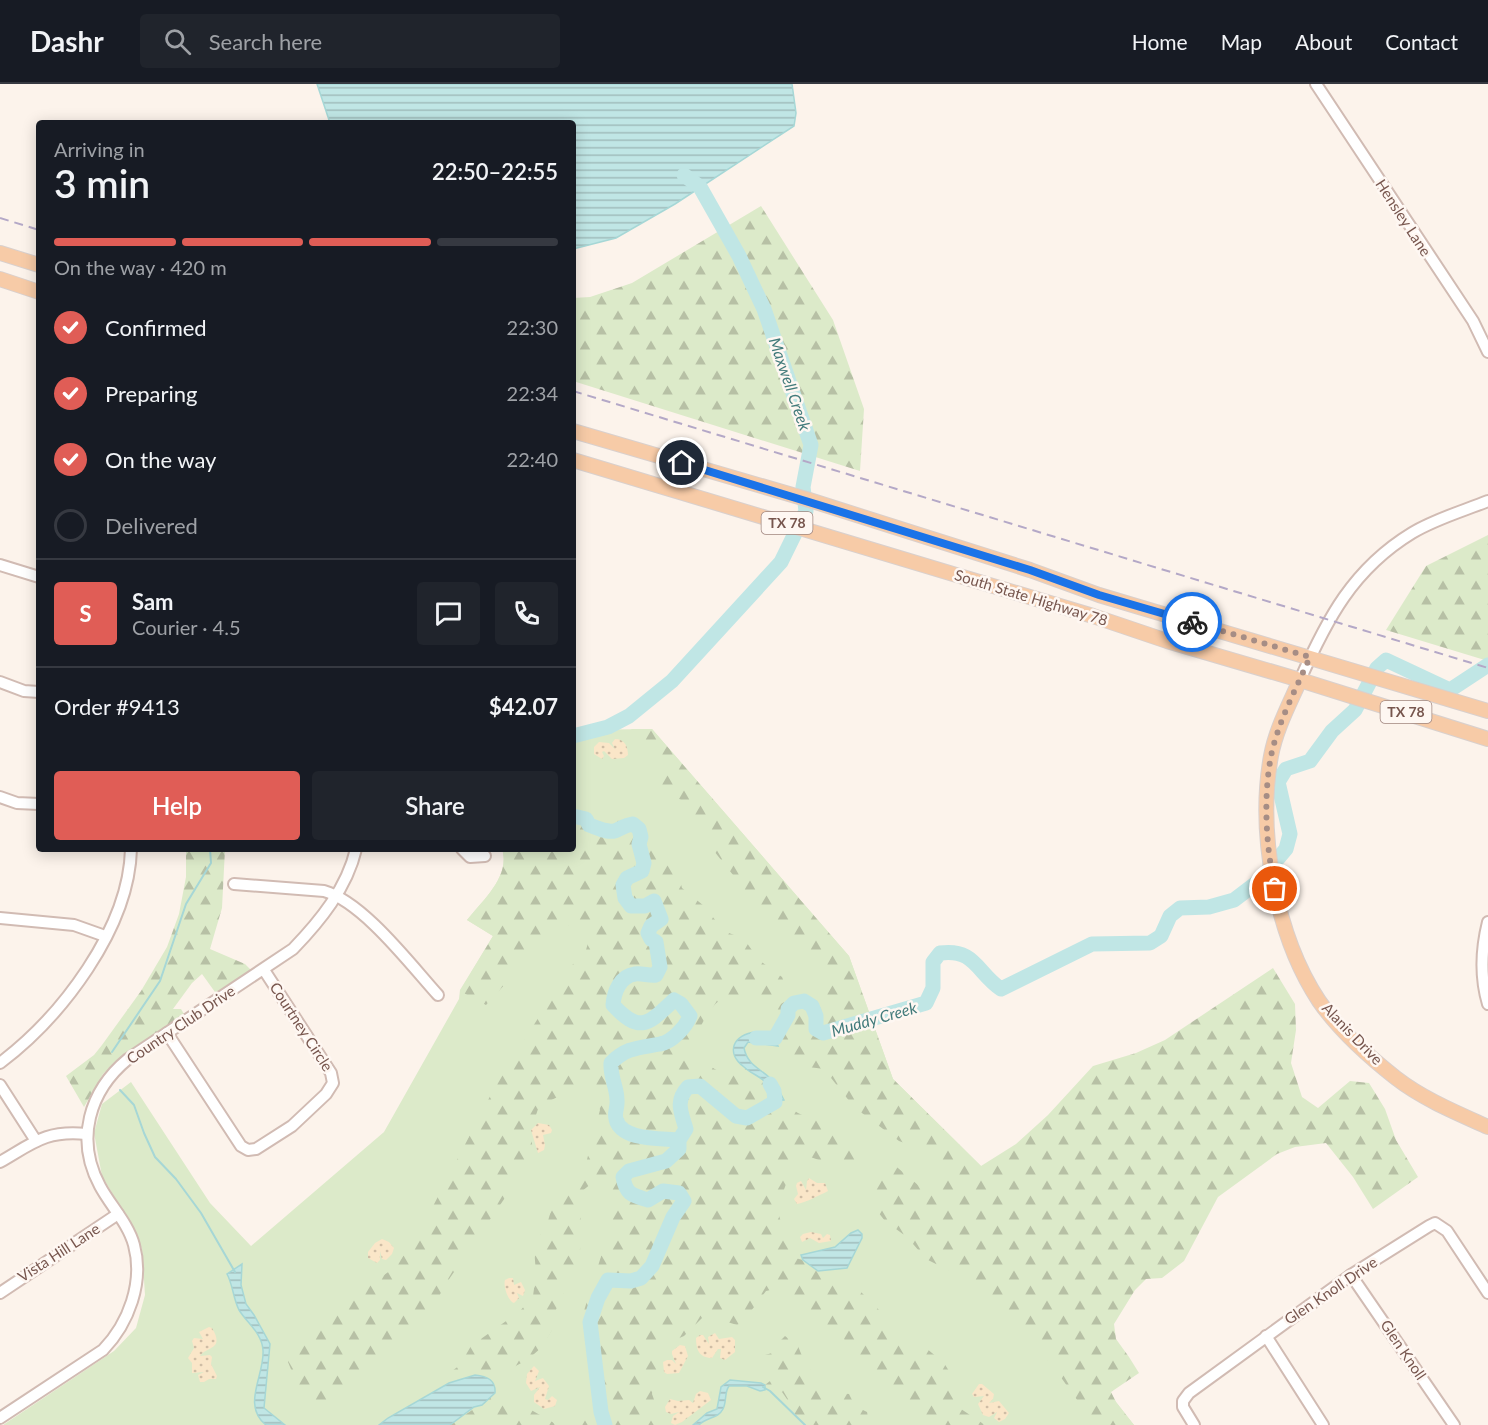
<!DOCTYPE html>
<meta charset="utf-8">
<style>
body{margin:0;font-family:Lato,sans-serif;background:#20242c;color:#f1f3f6;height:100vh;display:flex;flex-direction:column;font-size:22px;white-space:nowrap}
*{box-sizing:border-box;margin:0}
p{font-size:20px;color:#9ea1a6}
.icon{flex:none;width:33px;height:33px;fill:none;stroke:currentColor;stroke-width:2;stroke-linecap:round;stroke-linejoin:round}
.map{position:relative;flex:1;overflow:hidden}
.drawer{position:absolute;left:36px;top:36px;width:540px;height:732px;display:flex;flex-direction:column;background:#171b24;border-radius:6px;box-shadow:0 3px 15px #0003}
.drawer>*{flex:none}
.pin{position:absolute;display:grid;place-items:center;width:51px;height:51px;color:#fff;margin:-26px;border:3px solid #fff;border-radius:50%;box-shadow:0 2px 6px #0007}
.courier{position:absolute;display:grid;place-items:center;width:60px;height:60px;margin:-30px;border:4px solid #1a73e8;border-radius:50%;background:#fff;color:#222;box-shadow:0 2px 8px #0007}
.headline em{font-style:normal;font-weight:600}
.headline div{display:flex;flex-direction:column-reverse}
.headline{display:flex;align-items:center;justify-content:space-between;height:102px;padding:0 18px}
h1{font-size:39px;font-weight:600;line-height:45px}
.bar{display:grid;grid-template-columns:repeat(4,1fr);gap:9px 6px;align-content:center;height:72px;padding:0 18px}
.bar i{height:8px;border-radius:4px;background:#363941}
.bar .selected{background:#e05d56}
.bar p{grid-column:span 4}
.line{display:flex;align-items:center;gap:15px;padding:0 18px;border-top:2px solid #363941}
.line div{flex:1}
.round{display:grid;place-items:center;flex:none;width:63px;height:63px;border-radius:6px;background:#20242c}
ol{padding:0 18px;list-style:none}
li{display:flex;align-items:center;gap:18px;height:66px}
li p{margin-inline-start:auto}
li .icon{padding:6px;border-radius:50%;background:#e05d56;color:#fff;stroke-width:4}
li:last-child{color:#9ea1a6}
li i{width:33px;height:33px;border:3px solid #363941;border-radius:50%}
.action{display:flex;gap:12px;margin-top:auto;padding:12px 18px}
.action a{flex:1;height:69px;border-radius:6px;background:#e05d56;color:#fff;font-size:24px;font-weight:600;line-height:69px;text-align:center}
.action a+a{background:#20242c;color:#f1f3f6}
header{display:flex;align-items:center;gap:36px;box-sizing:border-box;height:84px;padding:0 30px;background:#171b24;border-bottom:2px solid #363941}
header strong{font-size:28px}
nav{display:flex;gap:33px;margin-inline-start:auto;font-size:21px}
.search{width:420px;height:54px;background:#20242c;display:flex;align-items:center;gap:15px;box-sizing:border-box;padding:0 21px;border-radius:6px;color:#9ea1a6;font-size:22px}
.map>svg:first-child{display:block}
.grass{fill:#dceac9}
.forest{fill:url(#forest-firs)}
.sand{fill:url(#sand-dots)}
.water{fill:url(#water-rules);stroke:#a6d7d6;stroke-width:1.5}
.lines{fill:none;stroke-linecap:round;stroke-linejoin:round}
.stream{stroke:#a6d7d6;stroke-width:2}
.river{stroke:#c0e6e5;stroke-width:15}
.minor-casing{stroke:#d1bbb3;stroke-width:14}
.major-casing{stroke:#d9d0cd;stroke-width:16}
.minor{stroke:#fff;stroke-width:10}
.major{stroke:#f7cba7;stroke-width:14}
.rail{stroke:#b4a8c7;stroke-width:2;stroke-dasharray:9 6;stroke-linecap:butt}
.done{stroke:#a68d85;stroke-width:6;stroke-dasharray:0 10.8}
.route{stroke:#1a73e8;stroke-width:8}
.labels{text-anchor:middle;stroke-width:5;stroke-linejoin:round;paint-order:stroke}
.shield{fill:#fef7f2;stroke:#a0867f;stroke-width:1.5}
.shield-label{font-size:14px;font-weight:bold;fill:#77564e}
.street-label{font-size:15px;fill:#77564e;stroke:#fef7f2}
.water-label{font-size:16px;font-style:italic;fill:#427b7b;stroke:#fef7f2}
</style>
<header>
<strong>Dashr</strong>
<div class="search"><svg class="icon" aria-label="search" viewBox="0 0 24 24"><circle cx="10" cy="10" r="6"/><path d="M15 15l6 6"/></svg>Search here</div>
<nav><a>Home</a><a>Map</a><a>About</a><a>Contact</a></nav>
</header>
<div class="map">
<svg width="1488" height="1341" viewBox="0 0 1488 1341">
<defs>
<pattern id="forest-firs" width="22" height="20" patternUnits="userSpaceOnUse" patternTransform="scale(1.5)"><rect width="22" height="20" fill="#dceac9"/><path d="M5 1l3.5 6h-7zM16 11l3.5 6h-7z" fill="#b7c0a5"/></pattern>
<pattern id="sand-dots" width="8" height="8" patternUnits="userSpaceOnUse" patternTransform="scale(1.5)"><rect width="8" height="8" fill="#fae6c8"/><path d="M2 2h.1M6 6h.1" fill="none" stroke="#cfbda5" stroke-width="1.8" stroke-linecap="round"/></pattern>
<pattern id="water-rules" width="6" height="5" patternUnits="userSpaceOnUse" patternTransform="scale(1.5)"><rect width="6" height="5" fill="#c0e6e5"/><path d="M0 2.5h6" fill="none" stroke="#a1bdbc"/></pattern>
</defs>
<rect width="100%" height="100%" fill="#fcf3eb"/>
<path class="grass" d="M652,645L849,872L893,995L981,1082L1116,1318L1134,1341H3L114,1267L136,1244L145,1211L142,1165L127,1134L102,1092L94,1049L102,1020L131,998L210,1119L251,1162L384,1048L459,915L460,906L493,852L467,836C482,817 511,792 502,765H573V646Z"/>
<g class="forest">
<polygon points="761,122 833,236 864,325 860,387 573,297 573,214 590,213 632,199"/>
<polygon points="1488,451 1488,577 1386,546 1426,482"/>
<path d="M631,645H652L849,872L893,995L981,1082L1016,1060L1048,1031L1093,982L1136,969L1165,956L1273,884L1295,920L1296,946L1291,979L1302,1013L1318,1024L1350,997L1369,999L1385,1025L1396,1056L1418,1093L1373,1125L1353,1093L1326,1059L1295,1063L1277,1070L1218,1113L1184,1177L1162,1194L1146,1195L1135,1206L1114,1240L1116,1255L1129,1273L1139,1289L1111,1308L1116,1318L1134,1341H1095L1055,1285L1013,1236L973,1206L956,1190L926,1175L907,1153L885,1137L878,1128L874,1111L873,1089L877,1080L892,1079L918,1101L932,1098L940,1087L927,1067L899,1057L854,1023L824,985C815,983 801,984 792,980C777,972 764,934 778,922C789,913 798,916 808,910C815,907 821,900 826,895C818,868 802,869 783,854L714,767L710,751L681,716L664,706L660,697V688L665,682L642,655L635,652Z"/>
<path d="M573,726L603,733L633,736L652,750L678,789L682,804L704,822L724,847L744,855L759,876L782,893L786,903C783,906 779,911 775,913C758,922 736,905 720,916C706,926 698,950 690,964L697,976C714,981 715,990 734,990L742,983C761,993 765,1001 775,1018L784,1016C788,1020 793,1026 798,1029C823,1043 860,1037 857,1075C842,1088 824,1077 807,1072L794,1079L777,1124L785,1153L795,1174L803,1176L818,1187L833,1191L858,1205L887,1234L902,1253L926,1264L944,1279L957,1300L958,1323L985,1341H934L922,1326L900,1315L856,1273L842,1252L812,1236L802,1220L794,1212L785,1207L775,1205L766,1207L742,1239L737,1241L708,1232L702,1234L684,1252L661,1262L656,1274L657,1287L652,1310L663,1341H494L484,1330L469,1341H450L493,1312L505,1311L554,1339L579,1336L591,1331L590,1289L583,1230L619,1115L592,1099L581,1108L580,1172L555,1228V1241L541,1264L527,1276L504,1288L492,1290L478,1286L464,1290L451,1296L447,1294L448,1290L460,1281L471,1262L520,1227L533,1212L536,1190L534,1163L548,1137L553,1119L560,1107L584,1087L600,1026L596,1010L588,1004L574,1005L539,1022L531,1046L533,1073L443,1204L433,1226L407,1254L395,1252L389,1262L384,1278L344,1312L322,1324C304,1315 295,1295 288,1278L298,1257L331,1227L352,1201L368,1190L384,1191L394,1184L416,1155L499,995L573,880L584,873L588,859L580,849L559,835L547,851L541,866L520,867L507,898L486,921L460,907L493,852L467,836C482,817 511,792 502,765H573Z"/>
<polygon points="186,765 225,765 222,824 210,865 245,880 256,891 220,915 202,890 192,899 173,925 181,925 184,930 160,949 122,972 103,990 84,1023 66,992 94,971 102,961 141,907 167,863 179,830 186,793"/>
<polygon points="785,1252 798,1262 804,1277 818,1296 840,1309 849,1310 855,1322 867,1328 869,1338 867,1341 803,1341 801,1337 790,1335 790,1327 786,1323 789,1318 782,1308 773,1312 765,1306 765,1301 775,1293 775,1290 767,1286 762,1276 765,1271 772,1269 773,1264"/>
</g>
<g class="sand">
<path d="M615,655C625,655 628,663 628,671L624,674L612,675L604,667L602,668L604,672L602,675L594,670V663L599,658L609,659L615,665L612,659Z"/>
<polygon points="538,1039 549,1041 552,1046 551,1049 543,1051 545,1061 544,1066 538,1069 531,1046"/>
<path d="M809,1094L817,1099H825L828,1107C820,1111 805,1119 797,1120L794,1115L798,1110L796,1102L797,1099L801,1097L806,1106L807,1097Z"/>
<polygon points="811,1148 821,1150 823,1154 827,1150 830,1151 831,1157 819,1159 810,1154 802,1158 800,1153 803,1150"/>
<polygon points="382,1155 389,1158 394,1164 392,1170 386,1176 382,1175 380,1167 380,1176 377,1179 368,1174 368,1168 375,1159"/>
<path d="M509,1194H513L514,1201L521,1198L525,1206L523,1212L517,1209L519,1214L514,1219C508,1217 503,1202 505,1196Z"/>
<path d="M209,1243L212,1244C225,1266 207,1262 200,1272L210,1271L212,1273L211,1280L217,1292L216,1295H209L204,1298H200L198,1291L204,1288L192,1289V1279L188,1274L194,1264L192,1257L194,1254L203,1255L199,1248Z"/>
<path d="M715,1249L719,1255L732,1253L735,1256V1268L725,1276L720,1274L721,1265H718L712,1274C699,1274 696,1265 696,1254L700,1251H703L709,1260L708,1253Z"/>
<polygon points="680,1261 685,1262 688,1272 679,1289 667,1290 664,1288 663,1278 667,1276 672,1276 676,1280 672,1270 672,1267"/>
<polygon points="534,1282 539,1287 535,1297 543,1294 549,1302 545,1315 548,1316 552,1312 557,1316 555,1322 544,1325 534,1318 534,1311 540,1303 531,1307 526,1299 527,1290"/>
<polygon points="979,1300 982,1300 994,1310 993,1315 989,1319 999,1317 1009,1329 1005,1335 999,1338 994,1334 997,1328 989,1333 983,1331 978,1320 984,1312 974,1313 972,1310"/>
<polygon points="700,1307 708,1309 711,1316 682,1338 675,1341 671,1339 673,1332 679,1328 671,1330 666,1328 665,1323 670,1315 678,1317 689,1316 693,1319 696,1310"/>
</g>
<g class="water">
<polygon points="317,0 792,0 796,29 794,42 675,120 616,154 573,165 573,39 330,39"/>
<path d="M756,948H772L778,962L748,958L744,964C747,980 759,984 770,994C776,1000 780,1008 784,1016L775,1018C772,1012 768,1003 764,997C758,991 750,989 744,983C725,969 733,950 756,948Z"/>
<polygon points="858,1146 862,1150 862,1154 847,1184 818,1187 803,1176 801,1171 835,1163 851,1149"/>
<path d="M242,1180L241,1201L246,1220L254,1231L270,1260L264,1324L285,1341H266C241,1321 265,1291 263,1266C262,1249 247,1239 239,1226C233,1214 233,1201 227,1190Z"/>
<path d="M475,1291C487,1292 496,1296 495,1309L482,1321L474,1323L450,1341H379L388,1334L449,1299Z"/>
<path d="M730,1296L761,1299L765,1301V1306L760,1307L747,1302H729C724,1309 727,1317 723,1325C718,1335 706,1333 699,1341H693L707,1329L717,1325L721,1303Z"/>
</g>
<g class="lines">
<g class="stream">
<polyline points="112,968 160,897 186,820 211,779 210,765"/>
<polyline points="120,1006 134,1021 144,1049 155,1073 176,1095 201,1129 235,1188"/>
<polyline points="763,1303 770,1307 805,1341"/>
</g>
<g class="river">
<polyline points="573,652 608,643 629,632 672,597 781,478 806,427 803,403 811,361 764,225 739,172 700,103 684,91"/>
<path d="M573,732L586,735L589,741C598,744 610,751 619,745C625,742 626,741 633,740L639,745L641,753L639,760L644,779L642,787L627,794L623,801L625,814L631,822H645L654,817L661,835L651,842L648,849L651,855L656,858L660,883L656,891C649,892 642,889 635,890C620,892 614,908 613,921C641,951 649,939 674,916L681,920L690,932C686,943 672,958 660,960C639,964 627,963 611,979C610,993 617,1003 617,1016C618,1022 614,1029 616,1035C621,1057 662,1054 679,1056"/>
<path d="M756,954H775L788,931V925L794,919L804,917L812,922L816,932V945L823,949L926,919L933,904V878L940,869C975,864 977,889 1001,905L1092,860L1150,859L1161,852L1170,832L1180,824L1209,823L1234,816L1259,797L1286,765L1290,750L1278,698L1286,685L1310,677L1332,647L1355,626L1377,584L1386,576L1450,606L1488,581"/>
<path d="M605,1341L601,1328L590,1238L598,1214L608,1196L631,1197L641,1194L652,1182L673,1133L684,1117L679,1109L663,1107L648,1116C631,1111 626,1110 623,1093L629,1087L666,1077L679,1065V1056L686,1045C681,1028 675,1017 688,1003L700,1002L736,1032L747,1034L775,1018L774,1007L770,1000"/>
</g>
<g class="minor-casing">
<g id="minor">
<polyline points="1316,0 1473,237 1488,268"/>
<polyline points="0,481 39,493"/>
<path d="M1300,596C1327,535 1353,485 1412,449C1435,435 1463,427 1488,417"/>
<polyline points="0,598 24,607 39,608"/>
<polyline points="0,713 17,719 39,720"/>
<polyline points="462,765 470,773 485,772"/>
<path d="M234,800L324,807C363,818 410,880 438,911"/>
<polyline points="0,834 74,841 105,852"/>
<path d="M1488,838C1481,866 1480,893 1488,920"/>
<polyline points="167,949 241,1062 248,1066 256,1065 292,1042 326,1010 333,999 331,989 264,886"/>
<path d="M0,979C61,933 129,845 131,765"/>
<polyline points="0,1001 36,1057"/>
<path d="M0,1078C33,1059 46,1046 86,1050"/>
<polyline points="1351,1191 1454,1341"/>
<polyline points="0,1209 118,1130"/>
<polyline points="1266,1252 1323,1341"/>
<path d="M0,1334L103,1266C129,1239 144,1198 134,1161C128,1139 110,1121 100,1102C75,1056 89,1007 128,975L293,865C320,837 347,804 356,765"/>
<polyline points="1194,1341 1183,1323 1183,1317 1189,1309 1351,1191 1429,1142 1435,1139 1447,1147 1488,1209"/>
</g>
</g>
<g class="major-casing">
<g id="major">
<polyline points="0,169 39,181"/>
<polyline points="0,195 39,208"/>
<polyline points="573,347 806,415 1030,486 1099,511 1488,627"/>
<polyline points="573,376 1093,532 1167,557 1300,596 1488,655"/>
<path d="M1300,596C1289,621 1276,645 1271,672C1257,749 1276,852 1319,917C1339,946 1368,972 1396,994C1423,1015 1457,1029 1488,1043"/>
</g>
</g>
<use href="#minor" class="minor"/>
<use href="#major" class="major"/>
<g class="rail">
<polyline points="0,134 39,146"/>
<polyline points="573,307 1488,584"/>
</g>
</g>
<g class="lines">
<path class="done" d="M1192,538L1310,573C1296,605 1278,638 1271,672C1263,715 1266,762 1275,805"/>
<polyline class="route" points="682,379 1030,486 1099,511 1192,538"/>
</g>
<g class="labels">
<g class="shield">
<rect x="761.5" y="428" width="51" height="22" rx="4.5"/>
<rect x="1380.5" y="617" width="51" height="22" rx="4.5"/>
</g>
<g class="shield-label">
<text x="787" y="444">TX 78</text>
<text x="1406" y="633">TX 78</text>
</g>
<g class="street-label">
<text transform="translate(1403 134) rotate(57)" y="5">Hensley Lane</text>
<text transform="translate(1031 514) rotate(17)" y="5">South State Highway 78</text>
<text transform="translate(181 941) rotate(-34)" y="5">Country Club Drive</text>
<text transform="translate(301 943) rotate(57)" y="5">Courtney Circle</text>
<text transform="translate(1352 950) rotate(46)" y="5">Alanis Drive</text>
<text transform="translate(59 1169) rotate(-33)" y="5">Vista Hill Lane</text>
<text transform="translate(1331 1207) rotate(-34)" y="5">Glen Knoll Drive</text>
<text transform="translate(1403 1266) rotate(56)" y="5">Glen Knoll</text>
</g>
<g class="water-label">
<text transform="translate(790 300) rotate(71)" y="6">Maxwell Creek</text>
<text transform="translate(874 935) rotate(-16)" y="6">Muddy Creek</text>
</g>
</g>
</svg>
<div class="pin" style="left:1275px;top:805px;background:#ea580c"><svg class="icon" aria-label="bag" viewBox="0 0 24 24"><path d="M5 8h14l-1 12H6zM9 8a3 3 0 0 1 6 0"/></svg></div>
<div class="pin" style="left:682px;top:379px;background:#1f2937"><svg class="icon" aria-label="home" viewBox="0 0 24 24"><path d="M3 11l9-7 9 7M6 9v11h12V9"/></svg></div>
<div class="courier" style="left:1192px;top:538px"><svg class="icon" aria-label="bike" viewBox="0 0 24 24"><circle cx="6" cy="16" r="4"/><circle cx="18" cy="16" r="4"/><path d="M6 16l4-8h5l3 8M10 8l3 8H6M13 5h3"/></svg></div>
<section class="drawer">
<div class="headline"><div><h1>3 min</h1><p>Arriving in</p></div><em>22:50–22:55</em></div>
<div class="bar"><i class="selected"></i><i class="selected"></i><i class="selected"></i><i></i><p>On the way · 420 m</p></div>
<ol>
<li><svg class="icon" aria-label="check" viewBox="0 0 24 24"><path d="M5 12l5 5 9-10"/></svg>Confirmed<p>22:30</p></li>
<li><svg class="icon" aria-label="check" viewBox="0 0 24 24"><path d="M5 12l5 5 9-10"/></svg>Preparing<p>22:34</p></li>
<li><svg class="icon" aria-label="check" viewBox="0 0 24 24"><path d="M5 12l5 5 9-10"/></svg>On the way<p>22:40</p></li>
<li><i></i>Delivered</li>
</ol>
<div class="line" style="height:108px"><b class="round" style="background:#e05d56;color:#fff">S</b><div><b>Sam</b><p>Courier · 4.5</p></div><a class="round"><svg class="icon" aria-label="chat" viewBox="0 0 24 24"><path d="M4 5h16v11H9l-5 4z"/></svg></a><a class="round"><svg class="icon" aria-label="phone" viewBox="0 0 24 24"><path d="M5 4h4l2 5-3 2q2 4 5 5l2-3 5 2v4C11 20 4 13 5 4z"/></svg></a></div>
<div class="line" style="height:78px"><div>Order #9413</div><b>$42.07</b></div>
<div class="action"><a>Help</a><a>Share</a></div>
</section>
</div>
